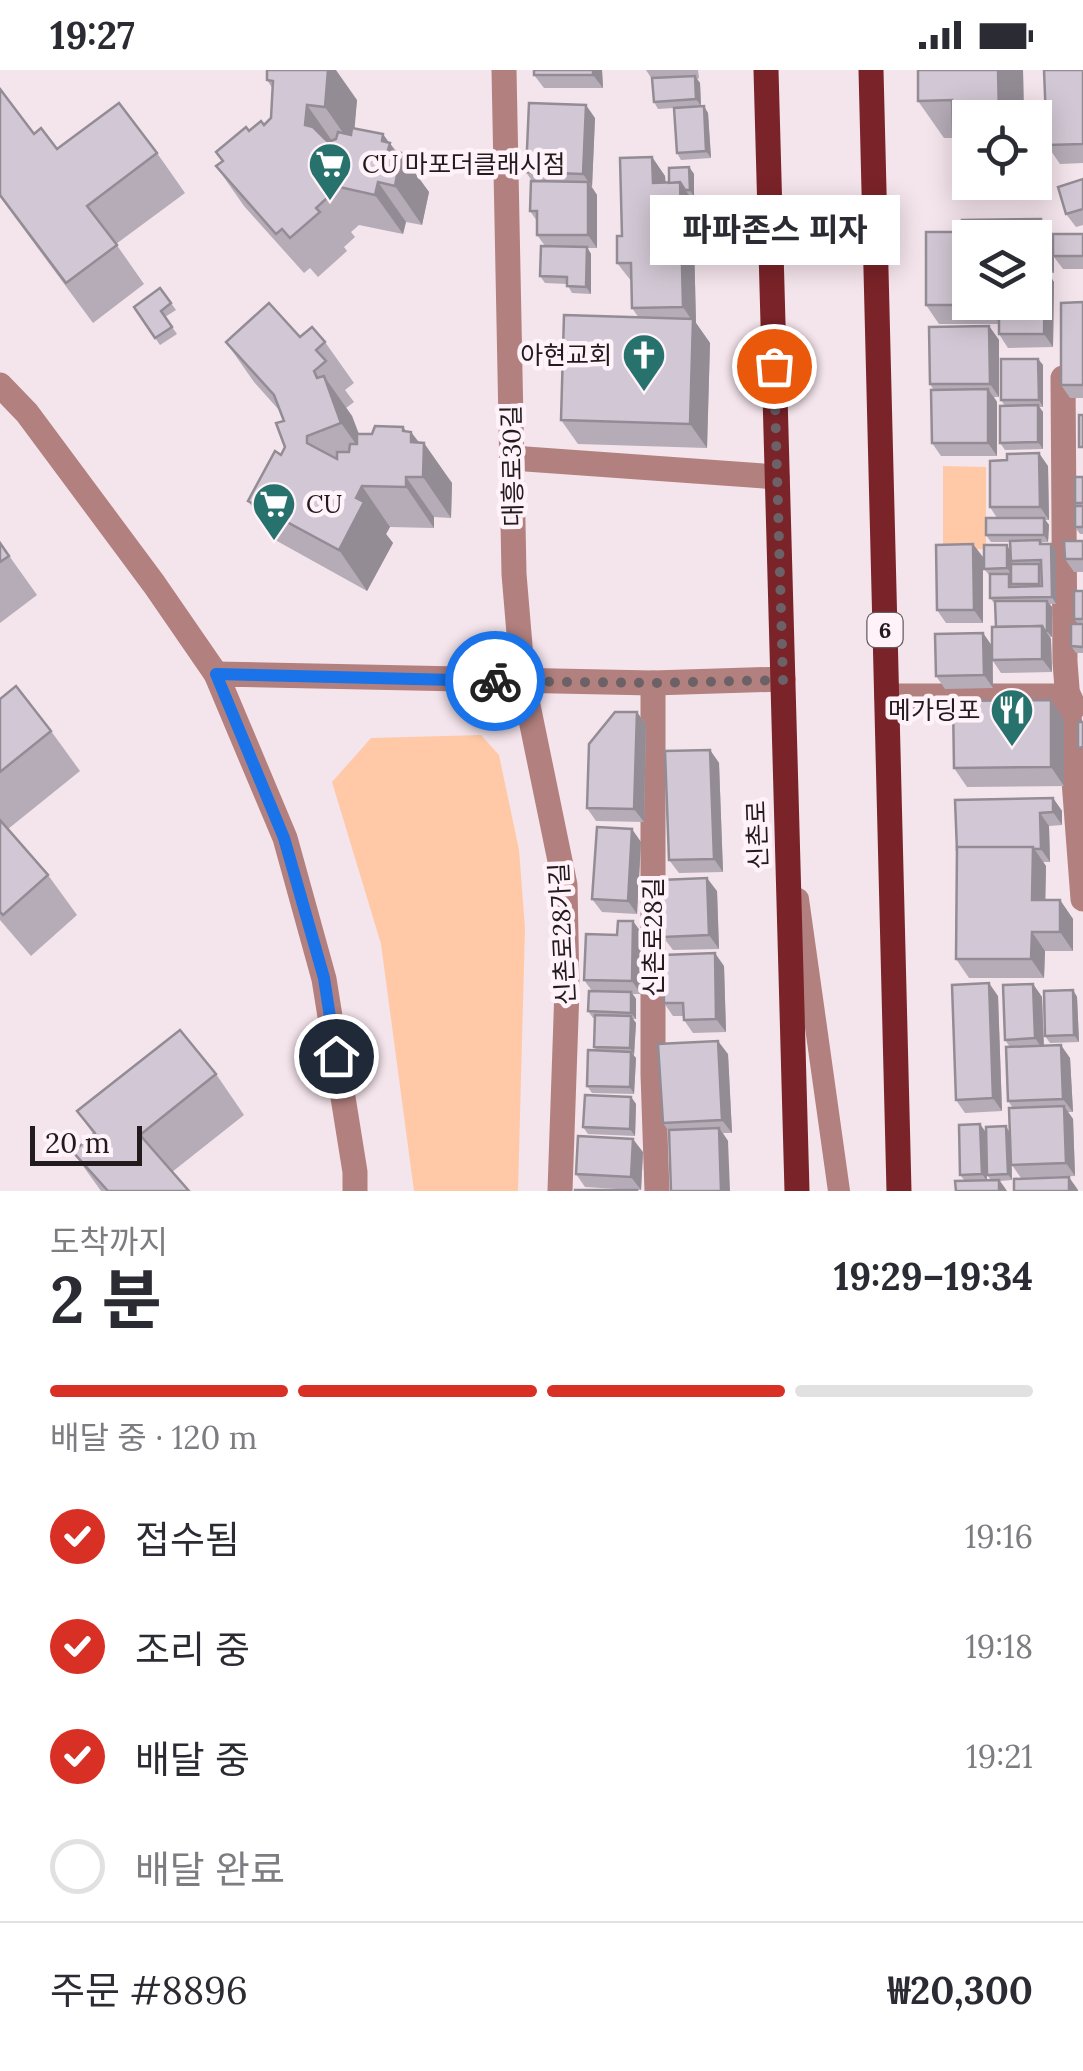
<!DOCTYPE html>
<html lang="ko">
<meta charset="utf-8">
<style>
body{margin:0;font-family:Lora,"Noto Sans KR",serif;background:#f7f7f7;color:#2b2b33;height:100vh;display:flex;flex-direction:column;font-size:38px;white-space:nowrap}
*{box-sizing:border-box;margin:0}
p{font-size:32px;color:#7c7c81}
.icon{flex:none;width:55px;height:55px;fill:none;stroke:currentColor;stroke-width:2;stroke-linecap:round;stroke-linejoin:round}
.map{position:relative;height:1121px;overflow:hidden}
.details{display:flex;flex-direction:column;background:#fff;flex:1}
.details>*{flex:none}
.tools{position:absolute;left:952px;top:30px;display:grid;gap:20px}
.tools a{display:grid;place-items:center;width:100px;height:100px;border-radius:0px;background:#fff;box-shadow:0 5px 25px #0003;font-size:50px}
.scale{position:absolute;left:30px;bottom:25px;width:112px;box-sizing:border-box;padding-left:10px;border:5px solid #211b1e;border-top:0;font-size:28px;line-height:35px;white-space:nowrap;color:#211b1e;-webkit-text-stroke:8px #fff2f8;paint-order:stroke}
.pin{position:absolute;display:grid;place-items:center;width:85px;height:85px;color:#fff;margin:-42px;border:5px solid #fff;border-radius:50%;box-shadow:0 2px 10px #0007}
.courier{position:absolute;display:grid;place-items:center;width:100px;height:100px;margin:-50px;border:8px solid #1a73e8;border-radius:50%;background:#fff;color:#222;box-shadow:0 2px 12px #0007}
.bubble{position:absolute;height:70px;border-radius:0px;background:#fff;box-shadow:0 5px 25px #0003;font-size:32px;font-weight:700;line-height:70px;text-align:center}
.summary em{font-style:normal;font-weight:700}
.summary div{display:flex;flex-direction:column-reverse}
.summary{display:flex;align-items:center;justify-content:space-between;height:170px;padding:0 50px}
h1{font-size:65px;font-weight:700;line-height:75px}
.bar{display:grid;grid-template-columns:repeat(4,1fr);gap:15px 10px;align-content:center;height:120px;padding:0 50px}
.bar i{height:12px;border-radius:8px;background:#e1e1e2}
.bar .selected{background:#d93025}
.bar p{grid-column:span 4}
.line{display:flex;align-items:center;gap:25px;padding:0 50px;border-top:2px solid #e1e1e2}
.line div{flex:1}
ol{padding:0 50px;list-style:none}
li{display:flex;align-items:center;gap:30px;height:110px}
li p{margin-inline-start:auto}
li .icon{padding:10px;border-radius:50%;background:#d93025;color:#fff;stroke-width:4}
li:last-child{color:#7c7c81}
li i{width:55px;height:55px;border:5px solid #e1e1e2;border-radius:50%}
.status{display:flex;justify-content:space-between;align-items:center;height:70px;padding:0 50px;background:#fff;direction:ltr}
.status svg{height:28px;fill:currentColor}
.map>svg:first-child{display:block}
.green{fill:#ffc9a8}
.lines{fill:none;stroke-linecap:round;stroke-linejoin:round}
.service{stroke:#b2807e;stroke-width:22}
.minor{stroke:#b2807e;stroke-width:25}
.primary{stroke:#7a2328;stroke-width:25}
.wall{fill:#b5acb7;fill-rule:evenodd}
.shaded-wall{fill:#938c95}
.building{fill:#d2c8d5;stroke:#938c95;stroke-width:2.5}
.done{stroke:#6b6166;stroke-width:10;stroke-dasharray:0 18}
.route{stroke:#1a73e8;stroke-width:12}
.labels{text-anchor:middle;stroke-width:9;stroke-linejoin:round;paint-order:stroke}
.shield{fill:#fff2f8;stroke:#645c5f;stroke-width:2.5}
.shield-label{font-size:22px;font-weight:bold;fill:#211b1e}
.poi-label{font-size:25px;fill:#211b1e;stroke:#fff2f8;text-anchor:start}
.street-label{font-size:25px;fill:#211b1e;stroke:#fff2f8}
</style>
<div class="status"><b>19:27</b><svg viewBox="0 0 49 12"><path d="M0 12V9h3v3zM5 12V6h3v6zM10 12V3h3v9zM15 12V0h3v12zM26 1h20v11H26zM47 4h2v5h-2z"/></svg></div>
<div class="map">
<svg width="1083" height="1121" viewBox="0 0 1083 1121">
<rect width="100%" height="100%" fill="#f4e4eb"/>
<g class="green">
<polygon points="943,396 986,397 986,479 943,480"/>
<polygon points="481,665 499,685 519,780 525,858 518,1121 414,1121 381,874 332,712 371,668"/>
</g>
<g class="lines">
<polyline class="service" points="798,829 839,1121"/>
<g class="minor">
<polyline points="504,0 514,504 523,611 565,815 567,919 560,1121"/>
<polyline points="1063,308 1065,592 1083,829"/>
<polyline points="0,315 27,343 154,514 216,604"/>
<polyline points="512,388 777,407"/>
<polyline points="653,613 653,1004 657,1121"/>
<polyline points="887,626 1069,626 1074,637"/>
<polyline points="355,1121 355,1102 324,909 285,768 216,604 653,613 783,609"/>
</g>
<g class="primary">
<polyline points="766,0 797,1121"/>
<polyline points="871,0 899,1121"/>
</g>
</g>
<g class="wall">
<polygon points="267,0 357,30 354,58 389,72 429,122 422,155 406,152 403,164 359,155 351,162 355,167 344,177 347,181 318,207 310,198 304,203 244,136 216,96 222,91 216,82 249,61 264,55 271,48 273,19 267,10"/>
<polygon points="534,0 602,0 603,18 544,18 534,5"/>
<polygon points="646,0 698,0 699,8 697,9 700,13 701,36 708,43 711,88 681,90 677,83 674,38 658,39 654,32 652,9"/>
<polygon points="918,0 1023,0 1024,48 970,48 970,112 954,88 953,68 944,68 918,31"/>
<polygon points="1083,0 1083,93 1060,94 1047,75"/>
<polygon points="0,19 34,64 57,79 157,83 185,123 116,174 144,214 93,253 0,127"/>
<polygon points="595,48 592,117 597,125 597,178 587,178 591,184 591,224 572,223 567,214 545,213 540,206 546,177 537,165 537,151 530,141 532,111 526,102"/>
<polygon points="652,87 665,106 666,113 669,113 689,97 694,104 694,127 690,127 693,131 696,253 710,273 707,378 578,374 561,350 639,248 632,238 632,212 617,193 622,166"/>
<polygon points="1083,109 1083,155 1076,157 1066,144"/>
<polygon points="971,112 1026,112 1026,124 980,125"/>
<path d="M926,162L1053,167L1083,164V199H1063L1054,187V203H1048L1054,212L1053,277L1008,278L999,264V254H939L926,235ZM970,168H1035V232H970Z"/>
<polygon points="160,218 176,240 165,247 177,264 160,275 134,237"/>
<polygon points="1083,232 1083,328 1070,328 1061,315"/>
<polygon points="989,256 999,270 999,327 994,327 997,332 997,386 941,386 932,373 933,319 930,314"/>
<polygon points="300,267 325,272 354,313 345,320 354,332 346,338 352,346 359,364 372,364 403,357 406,361 411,362 452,413 451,448 434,447 434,458 390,457 386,464 393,473 367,521 277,471 248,431 285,377 284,351 279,340 254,312 226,272"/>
<polygon points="1038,289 1043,295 1043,337 1039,337 1043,342 1043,379 1005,380 1000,373 1005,336 1001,330"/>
<polygon points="1048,396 1049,450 1045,450 1049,455 1048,472 1041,472 1056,480 1056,534 1050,534 1052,537 1052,567 1050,567 1051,569 1052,602 1001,603 993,591 993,618 945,619 936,606 983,563 992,576 996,557 995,534 990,528 990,506 984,499 1010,481 1010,472 991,472 986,465 997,448 990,437"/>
<polygon points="1083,407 1083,464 1080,464 1075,457 1077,436 1075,433"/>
<polygon points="1083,471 1083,502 1074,502 1065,489"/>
<polygon points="0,473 37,525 0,553"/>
<polygon points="983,487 983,553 946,553 937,540"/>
<polygon points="1083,521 1083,583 1076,583 1071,576 1078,554 1074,549"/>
<polygon points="0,629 51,661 80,701 8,759 48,805 77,845 31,886 0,850"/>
<polygon points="637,642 646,655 644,752 596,751 587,738"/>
<polygon points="1064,649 1064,716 967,717 954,698"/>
<polygon points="710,680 719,693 723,802 679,803 669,790"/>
<polygon points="1053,728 1062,741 1062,755 1049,756 1050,792 1043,792 1046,796 1045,830 1060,830 1073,849 1073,881 1045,881 1044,908 969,908 956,889 957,781"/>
<polygon points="641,772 637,844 602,842 592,829"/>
<polygon points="717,821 719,879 673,880 663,867"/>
<polygon points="617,865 643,865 641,924 633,924 636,929 636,949 633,949 636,953 634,985 633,985 636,988 634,1024 592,1023 587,1016 597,981 594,977 595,948 593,948 588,941 592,921 584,910"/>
<polygon points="724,896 726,962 693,963 684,950 684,946 673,946 664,933"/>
<polygon points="1033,914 1042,927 1044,976 1070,988 1073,1042 1068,1042 1073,1049 1075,1106 1021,1108 1012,1095 1012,1110 1000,1111 1007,1121 965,1111 960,1105 985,1061 987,1110 991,1110 987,1105 1010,1063 1013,1038 1008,1031 1010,977 1005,970"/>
<polygon points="1073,920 1077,927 1079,972 1050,973 1045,966"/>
<polygon points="998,926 1002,1041 965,1043 956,1030"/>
<polygon points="728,984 732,1063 723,1063 728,1071 669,1062 663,1053"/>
<polygon points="216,1004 244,1045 172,1102 189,1121 101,1121 73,1082 94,1065 77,1041"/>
<polygon points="631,1027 636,1034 635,1066 588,1064 583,1057"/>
<polygon points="643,1082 641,1120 575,1121 635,1120 585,1117 576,1104"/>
</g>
<g class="shaded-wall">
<polygon points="328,0 336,0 357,30 353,77 325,37"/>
<polygon points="593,0 602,0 603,18 593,5"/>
<polygon points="998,0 1023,0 1024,48 999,48"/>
<polygon points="695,6 700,13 701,36 696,29"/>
<polygon points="307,35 335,75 333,94 305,55"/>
<polygon points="586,35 595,48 592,117 583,104"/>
<polygon points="704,36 708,43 711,88 706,81"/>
<polygon points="383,64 400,88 401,83 429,122 422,155 395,116 382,71"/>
<polygon points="652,87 665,106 666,132 653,113"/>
<polygon points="689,97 694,104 694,127 690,120"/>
<polygon points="378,112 406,152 403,164 375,125"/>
<polygon points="588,112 597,125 597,178 588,165"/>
<polygon points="680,112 693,131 696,253 710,273 707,378 690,354 693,252 683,237"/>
<polygon points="1018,112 1026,112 1026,124"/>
<polygon points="1041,149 1054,168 1054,203 1041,184"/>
<polygon points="587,177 591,184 591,224 586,217"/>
<polygon points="1045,199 1054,212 1053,277 1044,264"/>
<polygon points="987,232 1000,232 1000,254 987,235"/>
<polygon points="989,256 999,270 999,327 990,314"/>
<polygon points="1038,289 1043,295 1043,337 1039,330"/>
<polygon points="314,301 330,323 324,306 352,346 370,394 341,353 317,308"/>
<polygon points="988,319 997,332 997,386 988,373"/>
<polygon points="1038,335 1043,342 1043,379 1038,372"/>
<polygon points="403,357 411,368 411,362 424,380 424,373 452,413 451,448 423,407 403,361"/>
<polygon points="1039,383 1048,396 1049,450 1040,437"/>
<polygon points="406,407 434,447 434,458 406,417"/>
<polygon points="362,416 390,457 386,464 393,473 367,521 339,480 356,428"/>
<polygon points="1044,448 1049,455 1048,472 1044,465"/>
<polygon points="973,474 983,487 983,553 974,540"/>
<polygon points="1051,474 1056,480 1056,534 1052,527"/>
<polygon points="1007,475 1011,482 1012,505 1007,498"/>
<polygon points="1047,531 1052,537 1052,567 1047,561"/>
<polygon points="1042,556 1051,569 1052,602 1042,589"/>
<polygon points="983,563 992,576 993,618 984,605"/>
<polygon points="1051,630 1064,649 1064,716 1051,697"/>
<polygon points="637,642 646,655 644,752 634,739"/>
<polygon points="710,680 719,693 723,802 714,789"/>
<polygon points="1053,728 1062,741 1062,755 1053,742"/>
<polygon points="1040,743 1049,756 1050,792 1041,779"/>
<polygon points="632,759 641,772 637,844 628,831"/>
<polygon points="1033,777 1046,796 1045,849 1032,830"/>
<polygon points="707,808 717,821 719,879 709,865"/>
<polygon points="1060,830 1073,849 1073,881 1060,862"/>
<polygon points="633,851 643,865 641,924 632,911"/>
<polygon points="1032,862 1045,881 1044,908 1031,889"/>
<polygon points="715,883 724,896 726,962 716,949"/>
<polygon points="989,913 998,926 1002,1041 993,1028"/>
<polygon points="1033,914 1042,927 1044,981 1035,968"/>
<polygon points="1073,920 1077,927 1079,972 1074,965"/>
<polygon points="631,922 636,929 636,949 631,943"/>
<polygon points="631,946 636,953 634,985 630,978"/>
<polygon points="718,971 728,984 732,1063 722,1050"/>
<polygon points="1061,975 1070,988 1073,1042 1063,1029"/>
<polygon points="631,982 636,988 634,1024 630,1017"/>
<polygon points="631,1027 636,1034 635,1066 630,1059"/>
<polygon points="1064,1036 1073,1049 1075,1106 1066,1093"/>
<polygon points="980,1054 985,1061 987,1111 982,1104"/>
<polygon points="1006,1056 1010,1063 1012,1110 1008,1104"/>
<polygon points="719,1058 728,1071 730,1121 721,1121"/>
<polygon points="633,1069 643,1082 641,1120 631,1107"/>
<polygon points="1069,1107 1078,1120 1078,1121 1069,1121"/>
<polygon points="999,1110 1007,1121 999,1121"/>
</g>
<g class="building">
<polygon points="267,0 328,0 325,37 307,35 305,55 313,57 328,72 336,69 338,62 351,65 352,58 383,64 382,71 390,73 388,80 401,83 395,116 378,112 375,125 331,115 323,122 327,128 316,138 320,142 290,168 282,159 276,164 216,96 223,91 216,82 246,57 249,61 261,51 264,55 271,48 273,11 267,10"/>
<rect x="534" y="0" width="59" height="5"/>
<polygon points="918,0 998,0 999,48 970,48 970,88 954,88 952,30 918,31"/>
<polygon points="1044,0 1083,0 1083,74 1047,75"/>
<polygon points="695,6 696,29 654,32 652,8"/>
<polygon points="0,19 34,64 41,58 57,79 119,33 157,83 87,136 117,175 66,213 0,125"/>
<polygon points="529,33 586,35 583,104 526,102"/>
<polygon points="704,36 706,81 677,83 674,38"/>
<polygon points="652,87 653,113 680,112 683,237 632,238 631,193 617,193 617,166 622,166 620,88"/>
<polygon points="689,97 690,120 685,120 680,112 669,113 669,98"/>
<polygon points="1083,109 1083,139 1066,144 1058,117"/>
<polygon points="531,111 588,112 588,165 537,165 537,141 530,141"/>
<polygon points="1041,149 1041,184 1035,185 1035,168 970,168 970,232 987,232 987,235 926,235 926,162 962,162 962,150"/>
<rect x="1053" y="164" width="30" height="22"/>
<polygon points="541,176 587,177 586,217 567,216 567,207 540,206"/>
<polygon points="1035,199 1045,199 1044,264 999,264 999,232 1035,232"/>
<polygon points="160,218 171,233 161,241 172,257 155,268 134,237"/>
<polygon points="1083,232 1083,315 1061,315 1061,233"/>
<polygon points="269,233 300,267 312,257 325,272 316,280 326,291 314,301 317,308 324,306 341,353 307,366 307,373 337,389 337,382 349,382 350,374 357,374 357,364 372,364 375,356 403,357 403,361 411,362 411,372 424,373 423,407 406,407 406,417 362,416 356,428 364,432 339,480 248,431 275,381 281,385 285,377 276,353 284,351 274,325 226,272"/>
<polygon points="564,245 693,249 690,354 561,350"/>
<polygon points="989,256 990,314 930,314 929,257"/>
<polygon points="1001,289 1038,289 1039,330 1001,330"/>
<polygon points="988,319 988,373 932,373 931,320"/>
<polygon points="1038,335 1038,372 1000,373 1000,336"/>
<rect x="1079" y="345" width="4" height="32"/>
<polygon points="1039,383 1040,437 990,437 990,391 1007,390 1007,384"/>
<rect x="1075" y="407" width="8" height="26"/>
<rect x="1075" y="436" width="8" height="21"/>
<rect x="986" y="448" width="58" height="17"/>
<polygon points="1040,470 1040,474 1051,474 1052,527 990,528 990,504 1009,504 1009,517 1042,516 1041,490 1011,491 1010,471"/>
<polygon points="1064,471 1083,471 1083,489 1065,489"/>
<polygon points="0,473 9,486 0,492"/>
<polygon points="973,474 974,540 937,540 936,475"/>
<polygon points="984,475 1007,475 1007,498 984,499"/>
<rect x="1011" y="494" width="28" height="20"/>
<rect x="1074" y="521" width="9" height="28"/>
<polygon points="995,531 1047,531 1047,561 1045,561 1042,556 996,557"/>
<polygon points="1071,554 1083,554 1083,577 1071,576"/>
<polygon points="1042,556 1042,589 992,590 992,557"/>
<polygon points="983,563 984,605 936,606 935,564"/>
<polygon points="16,616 51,661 0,702 0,629"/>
<polygon points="1051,630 1051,697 954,698 953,631"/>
<polygon points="615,642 637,642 634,739 587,738 589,674"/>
<polygon points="1078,652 1083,652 1083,677 1078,678"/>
<polygon points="710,680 714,789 669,790 665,681"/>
<polygon points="1053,728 1053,742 1040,743 1041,779 957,777 957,781 955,730"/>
<polygon points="0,750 48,805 3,845 0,842"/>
<polygon points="597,757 632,759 628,831 592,829"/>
<polygon points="957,777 1033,777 1032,830 1060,830 1060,862 1032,862 1031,889 956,889"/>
<polygon points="707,808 709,865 663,867 661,810"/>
<polygon points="618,851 633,851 632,911 584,910 586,864 617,865"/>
<polygon points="715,883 716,949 684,950 683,933 664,933 663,885"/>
<polygon points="989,913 993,1028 956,1030 952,915"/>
<polygon points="1033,914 1035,968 1005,970 1003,915"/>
<polygon points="1073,920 1074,965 1045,966 1044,921"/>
<polygon points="589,921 631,922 631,943 588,941"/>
<polygon points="595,945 631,946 630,978 594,977"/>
<polygon points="180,960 216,1004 140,1065 189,1121 108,1121 73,1082 95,1063 77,1041"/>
<polygon points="718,971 722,1050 663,1053 658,974"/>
<polygon points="1061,975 1063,1029 1008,1031 1006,977"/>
<polygon points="588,980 631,982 630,1017 587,1016"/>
<polygon points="585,1025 631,1027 630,1059 583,1057"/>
<polygon points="1064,1036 1066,1093 1011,1095 1009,1038"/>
<polygon points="980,1054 982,1104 960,1105 959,1055"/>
<polygon points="1006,1056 1008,1104 987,1105 986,1057"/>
<polygon points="719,1058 721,1121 671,1121 669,1060"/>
<polygon points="578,1066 633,1069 631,1107 576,1104"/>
<polygon points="1069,1107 1069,1121 1014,1121 1014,1109"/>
<polygon points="999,1110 999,1121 956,1121 955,1111"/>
<rect x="575" y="1120" width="62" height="1"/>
</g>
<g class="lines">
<polyline class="done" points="495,611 653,613 783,610 774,296"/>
<polyline class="route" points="336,986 324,908 284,768 216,604 495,611"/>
</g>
<defs>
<g id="supermarket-pin" transform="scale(2.25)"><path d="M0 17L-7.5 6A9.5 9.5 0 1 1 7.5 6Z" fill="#28726d" stroke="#fff2f8"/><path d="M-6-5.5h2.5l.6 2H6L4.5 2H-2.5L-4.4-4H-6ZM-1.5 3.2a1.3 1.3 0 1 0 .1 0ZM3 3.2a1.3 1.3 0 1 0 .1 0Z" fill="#fff"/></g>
<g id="church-pin" transform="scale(2.25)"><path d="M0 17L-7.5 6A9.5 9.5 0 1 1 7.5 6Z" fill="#28726d" stroke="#fff2f8"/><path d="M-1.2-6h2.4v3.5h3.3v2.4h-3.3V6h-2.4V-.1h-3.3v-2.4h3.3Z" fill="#fff"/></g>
<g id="restaurant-pin" transform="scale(2.25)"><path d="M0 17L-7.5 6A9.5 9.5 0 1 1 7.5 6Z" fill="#28726d" stroke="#fff2f8"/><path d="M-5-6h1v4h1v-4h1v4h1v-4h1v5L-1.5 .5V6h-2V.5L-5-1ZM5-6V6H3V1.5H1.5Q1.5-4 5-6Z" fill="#fff"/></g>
</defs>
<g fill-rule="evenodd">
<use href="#supermarket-pin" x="330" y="94"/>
<use href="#church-pin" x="644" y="285"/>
<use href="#supermarket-pin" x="274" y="434"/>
<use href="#restaurant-pin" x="1012" y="640"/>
</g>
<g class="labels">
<rect class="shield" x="867.5" y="543" width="35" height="34" rx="8"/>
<g class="shield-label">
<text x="885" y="568">6</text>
</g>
<g class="poi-label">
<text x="362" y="103">CU 마포더클래시점</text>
<text x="612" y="294" text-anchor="end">아현교회</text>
<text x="306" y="443">CU</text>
<text x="980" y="649" text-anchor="end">메가딩포</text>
</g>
<g class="street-label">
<text transform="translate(512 396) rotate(-91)" y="9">대흥로30길</text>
<text transform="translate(757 765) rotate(-92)" y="9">신촌로</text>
<text transform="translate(562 864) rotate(-93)" y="9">신촌로28가길</text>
<text transform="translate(653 867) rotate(-90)" y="9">신촌로28길</text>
</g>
</g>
</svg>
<div class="tools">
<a><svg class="icon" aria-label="locate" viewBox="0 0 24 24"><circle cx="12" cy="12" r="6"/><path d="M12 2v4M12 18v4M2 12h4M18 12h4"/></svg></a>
<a><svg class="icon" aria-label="layers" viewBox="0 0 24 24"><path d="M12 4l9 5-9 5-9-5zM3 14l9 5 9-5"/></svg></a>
</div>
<div class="scale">20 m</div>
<div class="pin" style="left:774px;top:296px;background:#ea580c"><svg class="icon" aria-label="bag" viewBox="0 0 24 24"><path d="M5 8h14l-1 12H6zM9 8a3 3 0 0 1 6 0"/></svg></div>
<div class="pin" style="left:336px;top:986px;background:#1f2937"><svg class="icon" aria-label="home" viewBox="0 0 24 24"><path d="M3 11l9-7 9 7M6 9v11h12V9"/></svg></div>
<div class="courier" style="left:495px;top:611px"><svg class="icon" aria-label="bike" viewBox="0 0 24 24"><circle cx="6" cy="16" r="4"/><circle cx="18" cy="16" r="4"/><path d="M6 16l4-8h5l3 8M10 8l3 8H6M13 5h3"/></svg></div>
<div class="bubble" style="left:650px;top:125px;width:250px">파파존스 피자</div>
</div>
<section class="details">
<div class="summary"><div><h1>2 분</h1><p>도착까지</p></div><em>19:29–19:34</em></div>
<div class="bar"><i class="selected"></i><i class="selected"></i><i class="selected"></i><i></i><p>배달 중 · 120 m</p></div>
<ol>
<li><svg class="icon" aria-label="check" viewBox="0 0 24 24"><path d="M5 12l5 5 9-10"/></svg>접수됨<p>19:16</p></li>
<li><svg class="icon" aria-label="check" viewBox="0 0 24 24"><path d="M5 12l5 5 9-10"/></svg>조리 중<p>19:18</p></li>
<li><svg class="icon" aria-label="check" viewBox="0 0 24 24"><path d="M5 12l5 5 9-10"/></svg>배달 중<p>19:21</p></li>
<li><i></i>배달 완료</li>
</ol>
<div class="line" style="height:130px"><div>주문 #8896</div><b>₩20,300</b></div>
</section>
